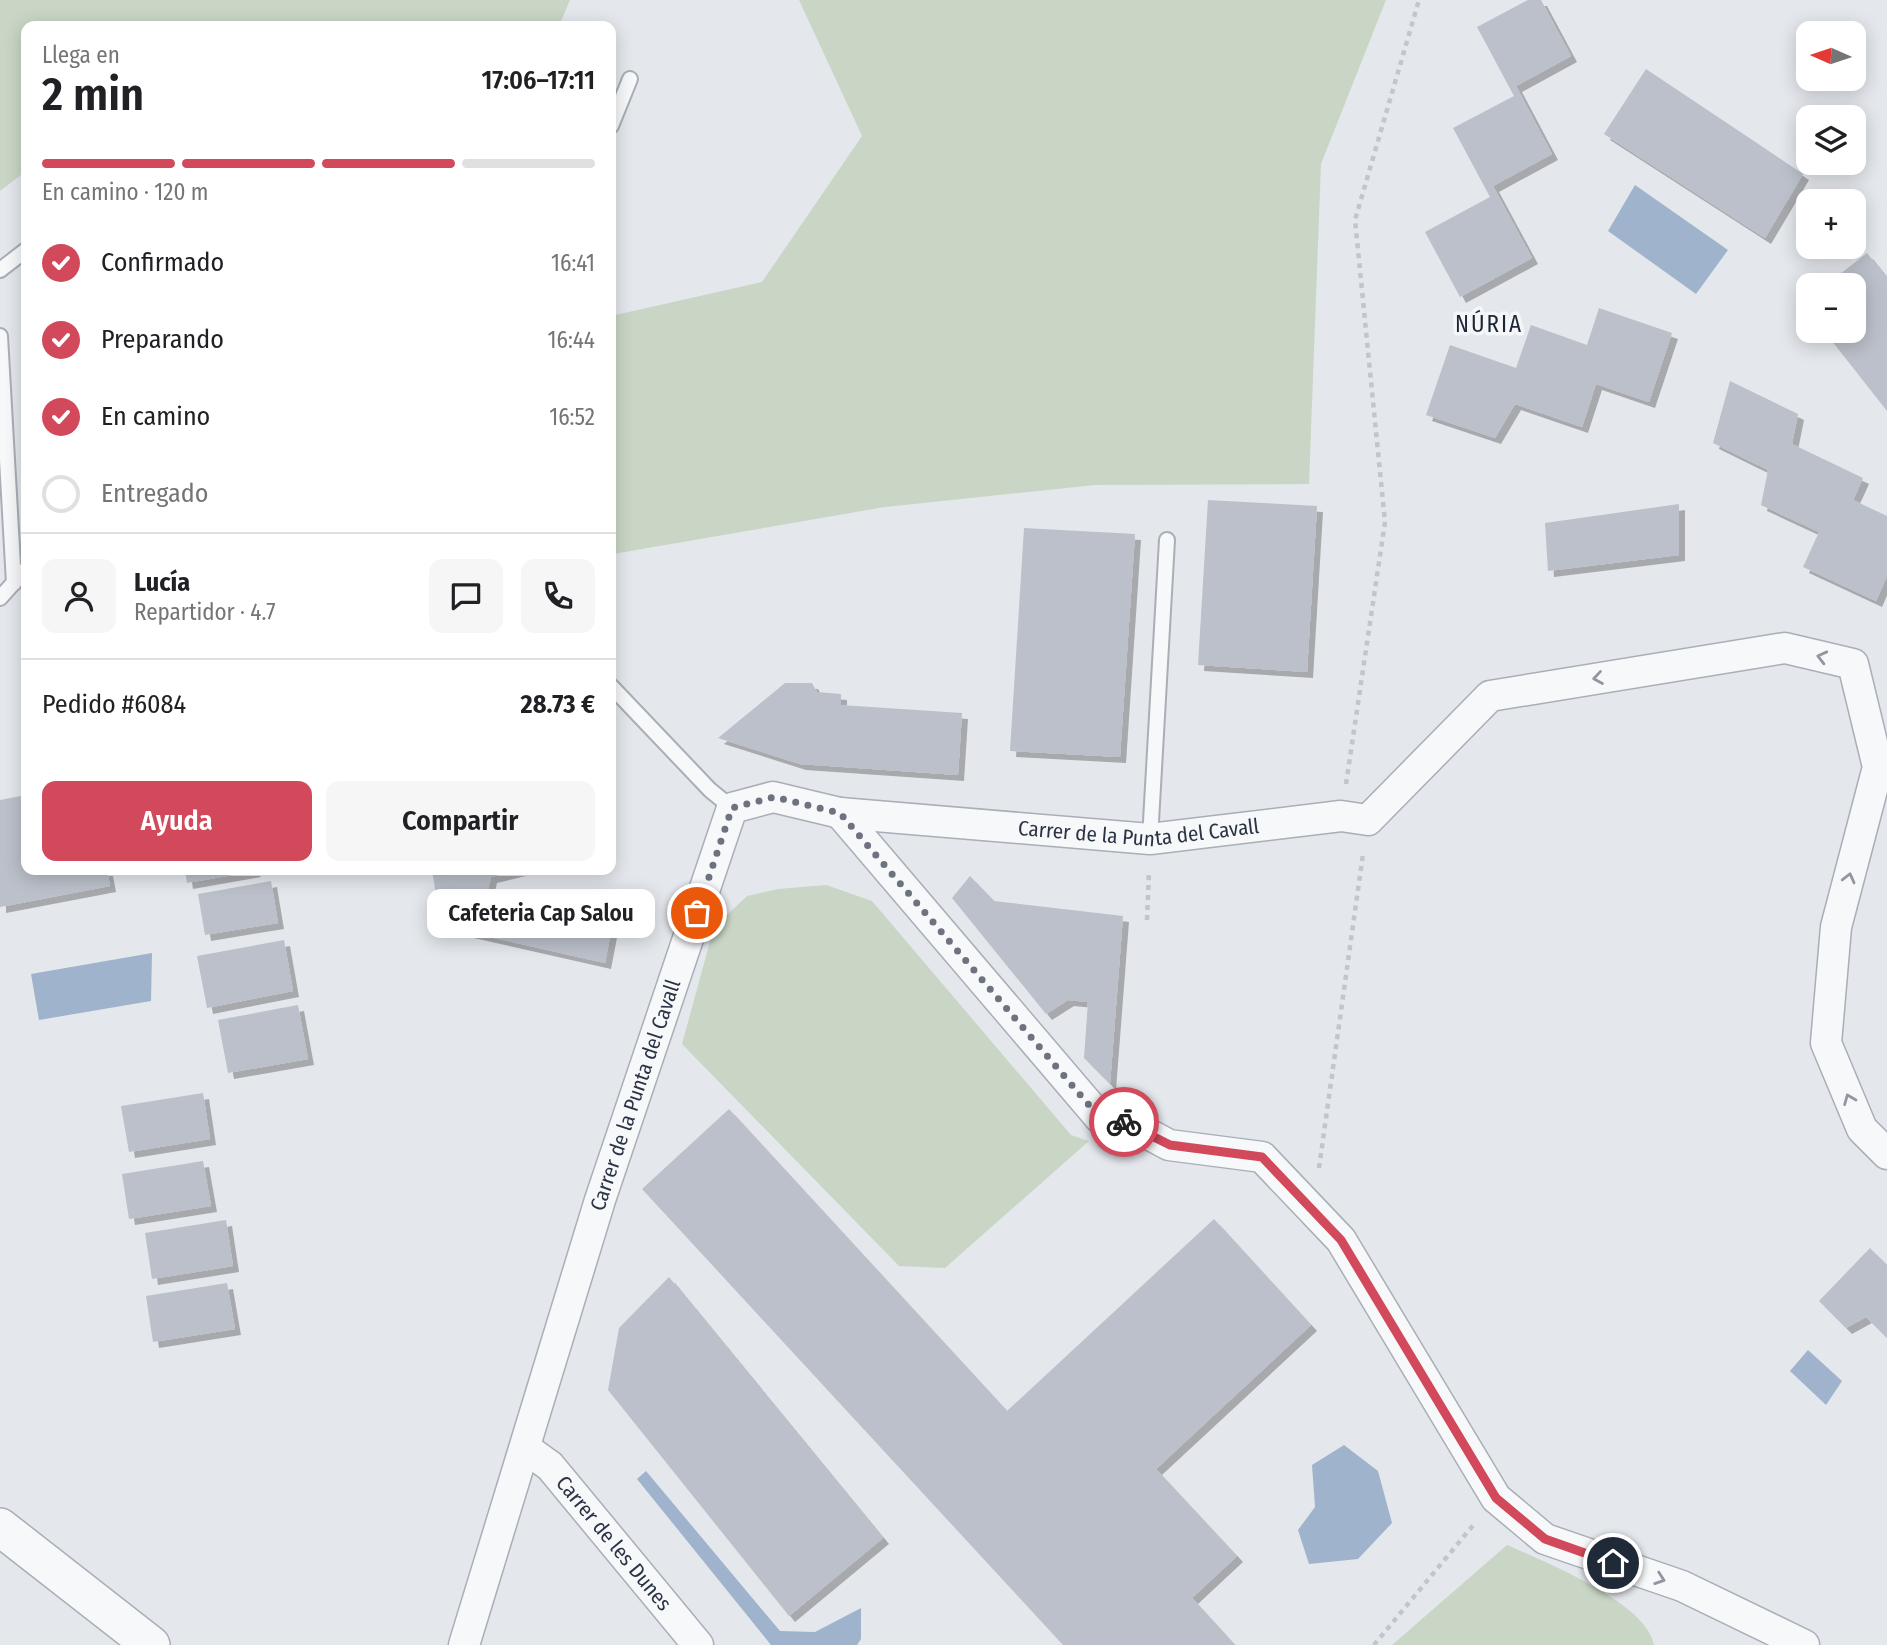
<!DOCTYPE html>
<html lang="es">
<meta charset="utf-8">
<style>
body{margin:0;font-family:"Fira Sans Condensed",sans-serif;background:#f6f6f6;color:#202124;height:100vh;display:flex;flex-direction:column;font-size:26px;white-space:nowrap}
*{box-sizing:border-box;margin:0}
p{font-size:23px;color:#757577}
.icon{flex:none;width:38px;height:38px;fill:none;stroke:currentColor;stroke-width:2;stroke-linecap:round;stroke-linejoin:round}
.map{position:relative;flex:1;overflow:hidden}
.panel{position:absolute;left:21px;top:21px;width:595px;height:854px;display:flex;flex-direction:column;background:#fff;border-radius:14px;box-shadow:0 4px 18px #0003}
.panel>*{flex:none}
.needle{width:46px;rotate:273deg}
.buttons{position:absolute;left:1796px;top:21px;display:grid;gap:14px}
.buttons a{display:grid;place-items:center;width:70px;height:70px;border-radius:14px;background:#fff;box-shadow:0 4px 18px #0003;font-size:35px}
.pin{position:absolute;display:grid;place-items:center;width:60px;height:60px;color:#fff;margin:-30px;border:4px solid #fff;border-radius:50%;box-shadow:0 2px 7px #0007}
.courier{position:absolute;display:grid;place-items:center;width:70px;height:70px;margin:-35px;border:5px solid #d1495b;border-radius:50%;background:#fff;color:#222;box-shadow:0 2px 9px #0007}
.bubble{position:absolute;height:49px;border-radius:14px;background:#fff;box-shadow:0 4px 18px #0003;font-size:23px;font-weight:600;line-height:49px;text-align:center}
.headline em{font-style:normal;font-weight:600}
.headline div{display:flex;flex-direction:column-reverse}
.headline{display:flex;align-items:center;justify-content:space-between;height:119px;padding:0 21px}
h1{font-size:46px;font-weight:600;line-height:52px}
.bar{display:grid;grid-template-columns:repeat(4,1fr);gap:10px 7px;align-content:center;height:84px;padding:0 21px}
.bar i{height:9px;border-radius:5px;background:#e0e0e0}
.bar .current{background:#d1495b}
.bar p{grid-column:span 4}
.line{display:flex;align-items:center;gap:18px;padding:0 21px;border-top:2px solid #e0e0e0}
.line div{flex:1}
.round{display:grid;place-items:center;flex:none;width:74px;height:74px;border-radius:14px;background:#f6f6f6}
ol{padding:0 21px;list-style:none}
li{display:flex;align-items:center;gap:21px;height:77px}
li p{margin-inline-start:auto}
li .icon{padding:7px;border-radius:50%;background:#d1495b;color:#fff;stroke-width:4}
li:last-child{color:#757577}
li i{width:38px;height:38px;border:4px solid #e0e0e0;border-radius:50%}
.button{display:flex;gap:14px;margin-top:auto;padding:14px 21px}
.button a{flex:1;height:80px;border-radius:14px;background:#d1495b;color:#fff;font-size:28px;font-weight:600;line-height:80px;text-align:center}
.button a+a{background:#f6f6f6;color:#202124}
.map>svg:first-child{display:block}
.green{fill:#c9d6c5}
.water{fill:#9fb4cc}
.building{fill:#bbc0ca;filter:url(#shadow)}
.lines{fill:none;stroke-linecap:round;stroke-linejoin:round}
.service-casing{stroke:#a9aeb7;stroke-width:18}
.minor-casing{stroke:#a9aeb7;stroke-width:33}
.tertiary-casing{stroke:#a9aeb7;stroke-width:40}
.path{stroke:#c2c5cb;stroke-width:4.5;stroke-dasharray:5 5;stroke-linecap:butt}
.service{stroke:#f7f8fa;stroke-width:14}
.minor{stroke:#f7f8fa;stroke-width:30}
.tertiary{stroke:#f7f8fa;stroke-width:37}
.oneway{stroke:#9196a0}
.done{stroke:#6c737f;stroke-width:7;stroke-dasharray:0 12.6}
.route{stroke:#d1495b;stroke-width:9}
.labels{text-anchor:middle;stroke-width:7;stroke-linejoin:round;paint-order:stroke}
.street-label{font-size:21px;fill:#2b3445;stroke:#f4f6f9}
.neighbourhood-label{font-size:23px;letter-spacing:2px;fill:#1d2536;stroke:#f4f6f9}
</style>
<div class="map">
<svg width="1887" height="1645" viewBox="0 0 1887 1645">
<defs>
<filter id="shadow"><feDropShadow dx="6" dy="6" stdDeviation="0" flood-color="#0004"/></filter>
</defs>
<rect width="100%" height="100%" fill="#e4e7ec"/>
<g class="green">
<polygon points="0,0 570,0 559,26 26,26 26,171 0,191"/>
<polygon points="799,0 1386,0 1321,164 1309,484 1095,485 885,507 613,554 611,316 762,282 862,136"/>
<polygon points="826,885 872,901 1071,1135 1089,1141 945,1268 899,1266 682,1044 714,927 747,896 778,889"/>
<path d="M1507,1545C1543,1561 1648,1603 1654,1645H1392Z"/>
</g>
<g class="water">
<polygon points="1635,185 1728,250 1696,294 1608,231"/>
<polygon points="152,953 151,1001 39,1020 31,974"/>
<polygon points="1808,1350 1842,1381 1826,1405 1790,1371"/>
<polygon points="1344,1445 1378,1471 1392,1523 1358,1559 1309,1564 1298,1530 1315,1507 1312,1465"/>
<polygon points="646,1471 780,1631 815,1632 861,1608 861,1639 857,1645 771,1645 637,1479"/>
</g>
<g class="building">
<polygon points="1528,0 1541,0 1571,56 1516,86 1552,154 1493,186 1532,258 1460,297 1425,232 1490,197 1453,128 1514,96 1477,27"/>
<polygon points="1646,69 1803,174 1765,238 1604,134"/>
<polygon points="1867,253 1887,278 1887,411 1824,331 1853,331 1853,285 1826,285"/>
<polygon points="1599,308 1672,333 1649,402 1596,384 1582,427 1515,404 1495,438 1426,415 1450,345 1516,368 1531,325 1587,345"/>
<polygon points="1730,381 1798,414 1792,444 1863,478 1853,500 1887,516 1887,576 1876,601 1803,567 1819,532 1761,505 1768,470 1713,443"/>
<polygon points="1208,500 1317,506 1307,672 1198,665"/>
<polygon points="1679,504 1679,555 1548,571 1545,523"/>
<polygon points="1024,528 1135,534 1120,757 1010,751"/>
<polygon points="785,683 812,683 817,692 841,694 841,705 962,713 958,775 800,764 718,738"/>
<polygon points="26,795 26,870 107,870 110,886 0,907 0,800"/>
<polygon points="185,870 254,870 255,871 187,883"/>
<polygon points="432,870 520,870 491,877 488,890 615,911 605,963 441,926"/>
<polygon points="970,876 994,901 1123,916 1110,1084 1084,1058 1088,1002 1068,1000 1046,1014 952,898"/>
<polygon points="271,881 278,923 205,935 198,894"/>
<polygon points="284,940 293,991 207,1008 197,956"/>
<polygon points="298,1005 308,1059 228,1073 218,1020"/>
<polygon points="203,1093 210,1139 129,1152 121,1106"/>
<polygon points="729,1109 1007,1411 1214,1219 1311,1325 1156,1469 1237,1556 1192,1598 1235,1645 1063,1645 642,1189"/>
<polygon points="203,1161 211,1206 129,1219 122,1174"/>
<polygon points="226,1220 233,1266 152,1279 145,1233"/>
<polygon points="1870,1248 1887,1265 1887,1338 1866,1317 1846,1328 1819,1301"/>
<polygon points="669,1277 883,1538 789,1616 608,1390 619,1328"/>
<polygon points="227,1283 235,1329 153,1342 146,1296"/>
</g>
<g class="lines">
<g class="service-casing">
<g id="service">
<polyline points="611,126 630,79"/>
<polyline points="0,270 26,250"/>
<polyline points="0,336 14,583"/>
<polyline points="0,598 26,569"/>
<polyline points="611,686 710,790 732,808"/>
<polyline points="1150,839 1167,540"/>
</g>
</g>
<g class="minor-casing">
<g id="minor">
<polyline points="840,813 1100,1118 1128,1123 1169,1145 1262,1157 1341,1240 1496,1498 1545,1539 1682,1586 1804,1645"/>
<path id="s1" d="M525,1448L550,1466L698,1645"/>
<path id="s2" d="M464,1645L600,1200L732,808L773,797L840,813L1150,839L1341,816L1368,820L1490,696L1785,648L1853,664L1878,767L1836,927L1826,1043L1862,1129L1887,1154"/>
</g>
</g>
<g class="tertiary-casing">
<polyline id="tertiary" points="0,1527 151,1645"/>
</g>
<g class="path">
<polyline points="1346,784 1385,522 1355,220 1419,0"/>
<polyline points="1147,920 1149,872"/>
<polyline points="1319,1168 1363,854"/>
<polyline points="1374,1645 1475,1523"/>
</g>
<use href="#service" class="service"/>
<use href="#minor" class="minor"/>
<use href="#tertiary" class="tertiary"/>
</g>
<defs><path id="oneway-chevron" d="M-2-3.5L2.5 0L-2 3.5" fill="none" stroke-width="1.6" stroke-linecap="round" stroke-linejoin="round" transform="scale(1.75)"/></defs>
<g class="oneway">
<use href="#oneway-chevron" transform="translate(1822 657) rotate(-166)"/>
<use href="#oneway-chevron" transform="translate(1598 678) rotate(171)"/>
<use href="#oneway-chevron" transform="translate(1849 878) rotate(-76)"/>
<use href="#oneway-chevron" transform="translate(1849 1099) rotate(-112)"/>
<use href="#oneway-chevron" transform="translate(1660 1579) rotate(19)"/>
</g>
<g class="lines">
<polyline class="done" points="697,913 732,808 774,797 840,813 1100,1118 1124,1122"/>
<polyline class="route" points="1124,1122 1170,1145 1262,1157 1341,1240 1496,1498 1545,1539 1613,1563"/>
</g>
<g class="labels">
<g class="street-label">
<text dy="7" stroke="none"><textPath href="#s2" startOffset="1290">Carrer de la Punta del Cavall</textPath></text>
<text dy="7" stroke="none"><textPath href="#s2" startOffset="576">Carrer de la Punta del Cavall</textPath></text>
<text dy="7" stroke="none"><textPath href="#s1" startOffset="131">Carrer de les Dunes</textPath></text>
</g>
<g class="neighbourhood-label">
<text x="1489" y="332">NÚRIA</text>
</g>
</g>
</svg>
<div class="buttons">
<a><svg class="needle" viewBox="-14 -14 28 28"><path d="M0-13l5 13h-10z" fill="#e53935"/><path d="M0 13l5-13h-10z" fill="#757577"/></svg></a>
<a><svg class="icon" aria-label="layers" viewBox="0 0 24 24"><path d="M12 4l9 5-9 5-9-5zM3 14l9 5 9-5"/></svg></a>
<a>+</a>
<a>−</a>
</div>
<div class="pin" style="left:697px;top:913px;background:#ea580c"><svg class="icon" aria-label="bag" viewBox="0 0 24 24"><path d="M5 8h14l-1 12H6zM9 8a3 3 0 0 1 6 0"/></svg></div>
<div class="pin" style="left:1613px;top:1563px;background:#1f2937"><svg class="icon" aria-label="home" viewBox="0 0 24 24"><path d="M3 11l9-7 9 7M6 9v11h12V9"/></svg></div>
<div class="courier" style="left:1124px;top:1122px"><svg class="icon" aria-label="bike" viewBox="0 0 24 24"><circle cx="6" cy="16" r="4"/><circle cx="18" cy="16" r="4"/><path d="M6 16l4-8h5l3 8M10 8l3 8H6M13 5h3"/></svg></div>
<div class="bubble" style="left:427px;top:889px;width:228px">Cafeteria Cap Salou</div>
<section class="panel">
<div class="headline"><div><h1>2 min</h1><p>Llega en</p></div><em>17:06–17:11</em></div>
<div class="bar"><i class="current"></i><i class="current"></i><i class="current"></i><i></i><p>En camino · 120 m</p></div>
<ol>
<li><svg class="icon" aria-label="check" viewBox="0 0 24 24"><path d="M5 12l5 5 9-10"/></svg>Confirmado<p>16:41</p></li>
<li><svg class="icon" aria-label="check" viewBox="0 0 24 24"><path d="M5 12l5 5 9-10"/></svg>Preparando<p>16:44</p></li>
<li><svg class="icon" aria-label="check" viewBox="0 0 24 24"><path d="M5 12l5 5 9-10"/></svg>En camino<p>16:52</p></li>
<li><i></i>Entregado</li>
</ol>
<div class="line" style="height:126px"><a class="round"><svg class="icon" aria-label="person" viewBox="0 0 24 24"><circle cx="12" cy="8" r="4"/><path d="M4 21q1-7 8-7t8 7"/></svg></a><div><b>Lucía</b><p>Repartidor · 4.7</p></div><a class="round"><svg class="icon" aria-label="chat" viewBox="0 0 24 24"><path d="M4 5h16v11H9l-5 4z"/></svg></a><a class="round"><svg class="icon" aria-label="phone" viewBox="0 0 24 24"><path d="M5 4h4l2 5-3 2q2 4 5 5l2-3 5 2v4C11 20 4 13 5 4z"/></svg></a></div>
<div class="line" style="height:91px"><div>Pedido #6084</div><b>28.73 €</b></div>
<div class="button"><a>Ayuda</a><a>Compartir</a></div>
</section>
</div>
